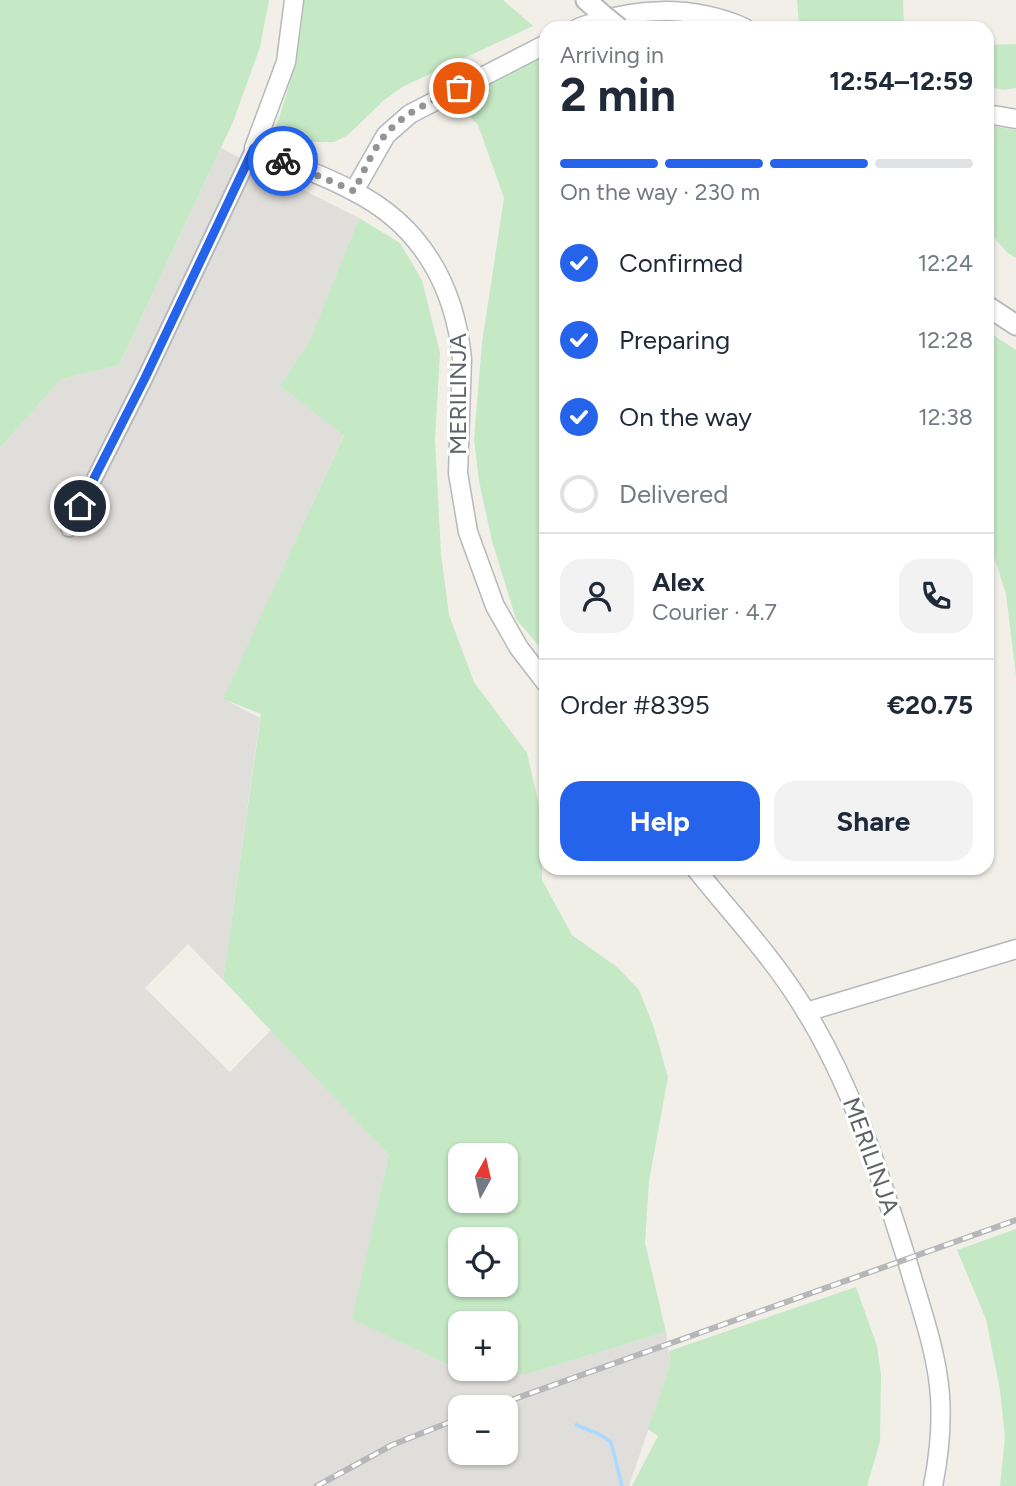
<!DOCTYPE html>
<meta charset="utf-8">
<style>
body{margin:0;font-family:Figtree,sans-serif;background:#f2f2f3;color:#1f2937;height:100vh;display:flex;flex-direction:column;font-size:26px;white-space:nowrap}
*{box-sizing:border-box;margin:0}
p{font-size:23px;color:#747a83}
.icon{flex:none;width:38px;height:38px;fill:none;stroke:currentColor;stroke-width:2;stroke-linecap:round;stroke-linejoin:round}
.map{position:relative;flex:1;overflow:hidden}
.panel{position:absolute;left:539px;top:21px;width:455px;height:854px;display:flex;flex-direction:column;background:#fff;border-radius:21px;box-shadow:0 2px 5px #0004}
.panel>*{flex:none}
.needle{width:46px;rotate:8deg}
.fabs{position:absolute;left:448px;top:1143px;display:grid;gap:14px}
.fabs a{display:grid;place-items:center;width:70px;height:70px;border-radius:14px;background:#fff;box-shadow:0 2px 5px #0004;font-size:35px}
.pin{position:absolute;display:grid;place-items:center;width:60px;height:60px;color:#fff;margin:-30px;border:4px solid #fff;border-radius:50%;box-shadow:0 2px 7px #0007}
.courier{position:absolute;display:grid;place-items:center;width:70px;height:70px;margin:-35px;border:5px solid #2563eb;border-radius:50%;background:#fff;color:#222;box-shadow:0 2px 9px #0007}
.head em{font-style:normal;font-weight:700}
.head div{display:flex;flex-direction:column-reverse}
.head{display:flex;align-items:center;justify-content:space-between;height:119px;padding:0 21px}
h1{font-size:46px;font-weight:700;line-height:52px}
.bar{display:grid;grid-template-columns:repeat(4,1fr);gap:10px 7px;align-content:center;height:84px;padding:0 21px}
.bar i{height:9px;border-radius:5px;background:#e0e1e3}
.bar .active{background:#2563eb}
.bar p{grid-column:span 4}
.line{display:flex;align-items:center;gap:18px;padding:0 21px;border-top:2px solid #e0e1e3}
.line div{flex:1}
.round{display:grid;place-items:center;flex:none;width:74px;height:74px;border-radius:21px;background:#f2f2f3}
ol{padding:0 21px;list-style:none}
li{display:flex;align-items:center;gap:21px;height:77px}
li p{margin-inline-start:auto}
li .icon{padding:7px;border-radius:50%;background:#2563eb;color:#fff;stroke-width:4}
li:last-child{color:#747a83}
li i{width:38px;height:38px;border:4px solid #e0e1e3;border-radius:50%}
.button{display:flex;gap:14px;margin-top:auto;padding:14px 21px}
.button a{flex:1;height:80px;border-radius:21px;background:#2563eb;color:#fff;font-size:28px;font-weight:700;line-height:80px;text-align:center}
.button a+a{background:#f2f2f3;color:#1f2937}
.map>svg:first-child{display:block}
.industrial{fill:#e0deda;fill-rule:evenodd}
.green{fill:#c5e8c5;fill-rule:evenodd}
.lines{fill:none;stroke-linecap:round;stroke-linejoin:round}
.stream{stroke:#aadaff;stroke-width:3.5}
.minor-casing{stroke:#b5b8bc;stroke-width:18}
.tertiary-casing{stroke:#b5b8bc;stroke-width:21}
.secondary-casing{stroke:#b6babf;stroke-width:23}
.minor{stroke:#fff;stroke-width:14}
.tertiary{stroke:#fff;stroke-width:18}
.secondary{stroke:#fff;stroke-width:19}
.rail-casing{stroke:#b6b7b8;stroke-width:6}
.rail{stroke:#fff;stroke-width:3.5;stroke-dasharray:10;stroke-linecap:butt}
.secondary-bridge-casing{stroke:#b6babf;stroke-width:23;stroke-linecap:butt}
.secondary-bridge{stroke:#fff;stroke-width:19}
.done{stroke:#929495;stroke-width:7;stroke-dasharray:0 12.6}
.route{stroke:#2563eb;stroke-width:9}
.labels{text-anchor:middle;stroke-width:6;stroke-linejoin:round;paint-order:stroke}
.street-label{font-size:24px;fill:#5f6368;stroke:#fff}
</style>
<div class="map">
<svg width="1016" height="1486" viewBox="0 0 1016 1486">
<rect width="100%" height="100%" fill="#f1efe8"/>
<path class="industrial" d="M221,148L359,218L309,342L280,386L344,434L224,699L260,718L223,980L188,944L145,988L230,1072L271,1030L389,1155L353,1319L470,1375L527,1374L666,1332L670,1366L629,1486H0V448L61,379L119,365ZM460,1407H506V1452H460Z"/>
<g class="green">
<polygon points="0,0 269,0 260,47 233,122 119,365 61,379 0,448"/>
<path d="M304,0H503L533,26L404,86L384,100L348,135L334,142H311L274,133C289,90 301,46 304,0Z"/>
<polygon points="797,0 903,0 904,28 805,28 799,26"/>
<polygon points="665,19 694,21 723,28 639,28 633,23"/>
<polygon points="1016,44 1016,88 1003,90 987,86 987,45"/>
<polygon points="546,52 546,654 516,619 492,541 479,481 474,439 482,343 504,198 478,125 454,101"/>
<polygon points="987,125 1016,130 1016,258 1008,253 987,230"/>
<path d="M359,218L400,243L422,280L440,353L435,439L441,554L449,615L474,682L527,753L543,822L542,880L572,935L618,968L639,990L653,1025L668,1077L649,1181L645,1243L666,1332L527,1374L470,1375L352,1319L389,1155L223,980L261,714L223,699L344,435L280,386L309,342ZM460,1155H506V1200H460ZM460,1239H506V1284H460ZM460,1323H506V1368H460Z"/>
<polygon points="987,331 1016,350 1016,676 1006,594 987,534"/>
<polygon points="1016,1229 1016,1486 1000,1486 1005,1437 1000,1390 986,1319 957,1250"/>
<polygon points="856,1287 877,1346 881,1375 880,1441 867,1486 632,1486 658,1436 648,1429 670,1366 669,1351"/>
</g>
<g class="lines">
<polyline class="stream" points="576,1425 599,1434 611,1442 622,1486"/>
<g class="minor-casing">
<polyline id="minor" points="69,529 145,378 254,148"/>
</g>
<g class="tertiary-casing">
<g id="tertiary">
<path d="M294,0L286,62L254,148C287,163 322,174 353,191C421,225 455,286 462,359L458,473L468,532L495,606L519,648L546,683"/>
<path d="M578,28C633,7 691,4 745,28"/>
<polyline points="987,114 1016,119"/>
<polyline points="354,191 386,135 410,114 546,44"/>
<path d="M695,868C730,912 770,954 800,1002C852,1083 880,1175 909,1267C921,1309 937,1352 940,1396C942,1426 939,1456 933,1486"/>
<polyline points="806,1012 1016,949"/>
</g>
</g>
<g class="secondary-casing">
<g id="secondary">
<polyline points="586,0 603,15"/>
<polyline points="987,306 1016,325"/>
</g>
</g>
<use href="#minor" class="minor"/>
<use href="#tertiary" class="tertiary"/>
<use href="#secondary" class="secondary"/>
<g class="rail-casing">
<g id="rail">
<polyline points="492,1407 1016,1220"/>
<polyline points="317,1486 392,1445 460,1418"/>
</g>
</g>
<use href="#rail" class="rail"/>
<g class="secondary-bridge-casing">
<polyline id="secondary-bridge" points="603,15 619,28"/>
</g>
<use href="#secondary-bridge" class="secondary-bridge"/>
</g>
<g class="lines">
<path class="done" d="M283,161L354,191C364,172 372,150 386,134C405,112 434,100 459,88"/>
<polyline class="route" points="80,506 145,378 254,148 283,161"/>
</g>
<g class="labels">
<g class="street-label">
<text transform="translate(458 394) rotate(-90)" y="8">MERILINJA</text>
<text transform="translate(871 1156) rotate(70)" y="8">MERILINJA</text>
</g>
</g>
</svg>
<div class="fabs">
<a><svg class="needle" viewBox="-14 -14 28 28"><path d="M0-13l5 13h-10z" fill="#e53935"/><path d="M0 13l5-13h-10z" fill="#747a83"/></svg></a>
<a><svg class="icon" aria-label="locate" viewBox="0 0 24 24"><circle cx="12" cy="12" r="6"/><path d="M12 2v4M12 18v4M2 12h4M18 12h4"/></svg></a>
<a>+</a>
<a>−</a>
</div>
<div class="pin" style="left:459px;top:88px;background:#ea580c"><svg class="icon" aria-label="bag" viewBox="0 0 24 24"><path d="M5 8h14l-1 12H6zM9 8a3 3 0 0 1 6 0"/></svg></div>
<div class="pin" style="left:80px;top:506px;background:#1f2937"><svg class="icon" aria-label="home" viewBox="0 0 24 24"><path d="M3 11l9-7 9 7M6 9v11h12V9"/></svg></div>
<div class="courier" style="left:283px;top:161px"><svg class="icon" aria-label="bike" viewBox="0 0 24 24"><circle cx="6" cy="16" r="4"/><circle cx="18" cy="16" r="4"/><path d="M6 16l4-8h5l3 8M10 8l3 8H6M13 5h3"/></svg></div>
<section class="panel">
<div class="head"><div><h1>2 min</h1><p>Arriving in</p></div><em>12:54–12:59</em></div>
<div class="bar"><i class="active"></i><i class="active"></i><i class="active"></i><i></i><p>On the way · 230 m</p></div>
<ol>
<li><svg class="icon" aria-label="check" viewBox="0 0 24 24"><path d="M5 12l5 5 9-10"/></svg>Confirmed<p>12:24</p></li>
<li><svg class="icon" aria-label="check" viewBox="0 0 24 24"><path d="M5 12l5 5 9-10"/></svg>Preparing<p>12:28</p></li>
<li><svg class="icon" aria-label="check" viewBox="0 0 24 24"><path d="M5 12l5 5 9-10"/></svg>On the way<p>12:38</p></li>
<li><i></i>Delivered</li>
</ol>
<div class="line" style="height:126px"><a class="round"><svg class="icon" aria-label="person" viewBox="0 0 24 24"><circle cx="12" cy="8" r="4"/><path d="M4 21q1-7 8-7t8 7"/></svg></a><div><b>Alex</b><p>Courier · 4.7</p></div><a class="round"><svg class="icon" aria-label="phone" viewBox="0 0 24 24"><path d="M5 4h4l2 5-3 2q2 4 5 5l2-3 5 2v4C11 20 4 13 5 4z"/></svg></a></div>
<div class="line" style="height:91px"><div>Order #8395</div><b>€20.75</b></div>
<div class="button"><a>Help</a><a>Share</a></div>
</section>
</div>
